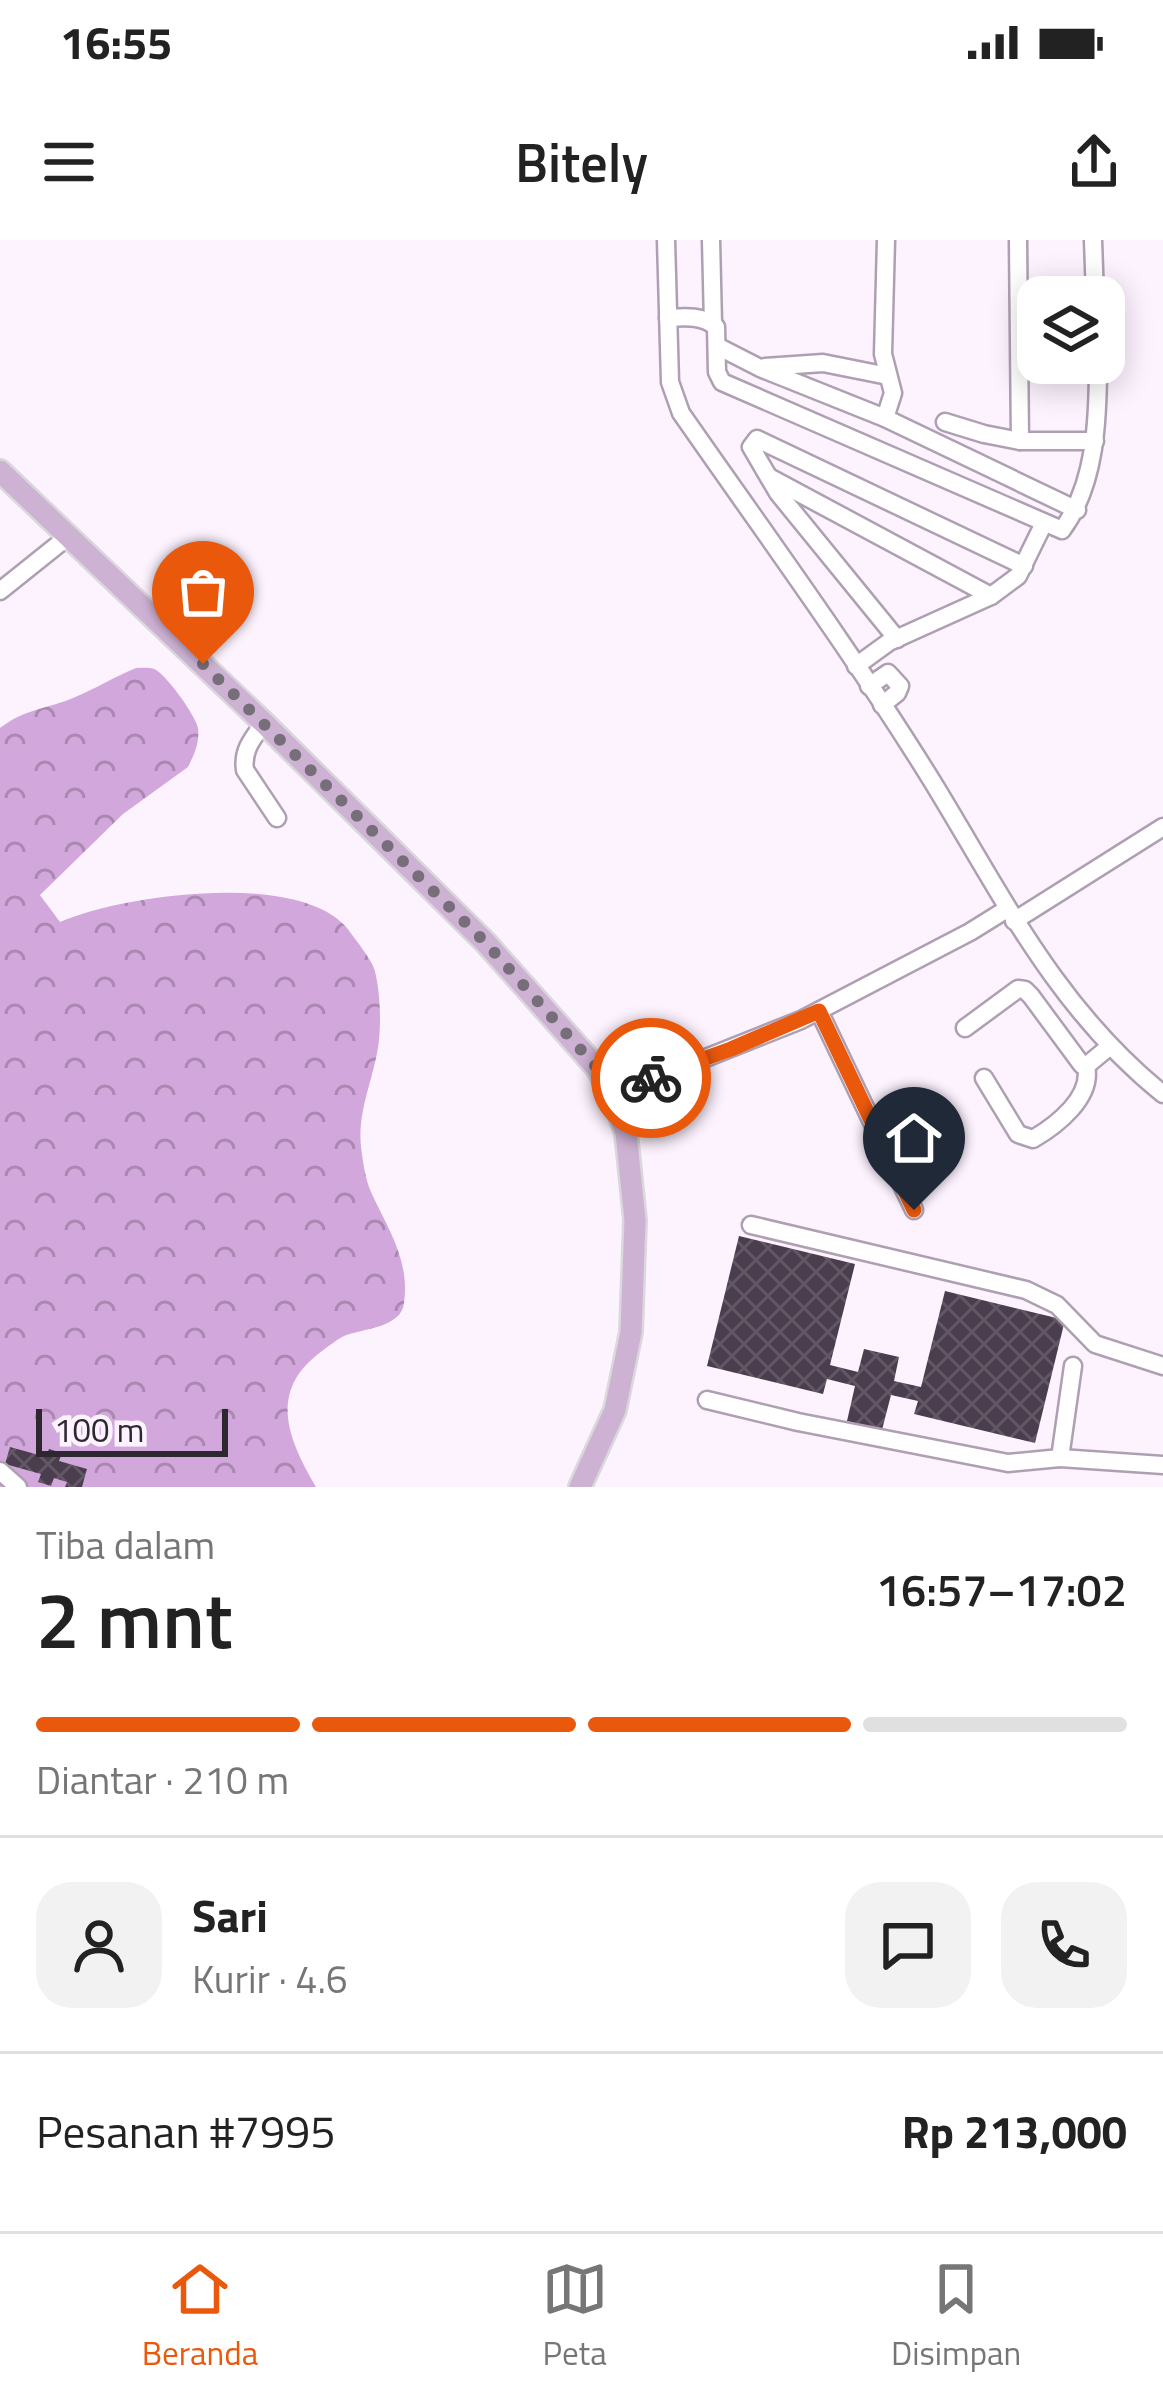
<!DOCTYPE html>
<html lang="id">
<meta charset="utf-8">
<style>
body{margin:0;font-family:"Titillium Web",sans-serif;background:#f2f2f2;color:#222;height:100vh;display:flex;flex-direction:column;font-size:45px;white-space:nowrap}
*{box-sizing:border-box;margin:0}
p{font-size:39px;color:#767676}
.icon{flex:none;width:66px;height:66px;fill:none;stroke:currentColor;stroke-width:2;stroke-linecap:round;stroke-linejoin:round}
.map{position:relative;height:1247px;overflow:hidden}
.side{display:flex;flex-direction:column;background:#fff;flex:1}
.side>*{flex:none}
.tools{position:absolute;left:1017px;top:36px;display:grid;gap:24px}
.tools a{display:grid;place-items:center;width:108px;height:108px;border-radius:24px;background:#fff;box-shadow:0 6px 30px #0003;font-size:60px}
.scale{position:absolute;left:36px;bottom:30px;width:192px;box-sizing:border-box;padding-left:12px;border:6px solid #2d272f;border-top:0;font-size:33px;line-height:42px;white-space:nowrap;color:#2d272f;-webkit-text-stroke:9px #fdf3ff;paint-order:stroke}
.pin{position:absolute;display:grid;place-items:center;width:102px;height:102px;color:#fff;margin:-123px -51px;border-radius:50% 50% 50% 0;rotate:-45deg;box-shadow:0 0 12px #0007}
.pin .icon{rotate:45deg}
.courier{position:absolute;display:grid;place-items:center;width:120px;height:120px;margin:-60px;border:9px solid #ea580c;border-radius:50%;background:#fff;color:#222;box-shadow:0 3px 15px #0007}
.overview em{font-style:normal;font-weight:600}
.overview div{display:flex;flex-direction:column-reverse}
.overview{display:flex;align-items:center;justify-content:space-between;height:204px;padding:0 36px}
h1{font-size:78px;font-weight:600;line-height:90px}
.bar{display:grid;grid-template-columns:repeat(4,1fr);gap:18px 12px;align-content:center;height:144px;padding:0 36px}
.bar i{height:15px;border-radius:9px;background:#e0e0e0}
.bar .on{background:#ea580c}
.bar p{grid-column:span 4}
.line{display:flex;align-items:center;gap:30px;padding:0 36px;border-top:3px solid #e0e0e0}
.line div{flex:1}
.round{display:grid;place-items:center;flex:none;width:126px;height:126px;border-radius:36px;background:#f2f2f2}
.status{display:flex;justify-content:space-between;align-items:center;height:84px;padding:0 60px;background:#fff;direction:ltr}
.status svg{height:33px;fill:currentColor}
header{display:flex;justify-content:space-between;align-items:center;height:156px;padding:0 36px;background:#fff;font-size:54px;font-weight:600}
.menu{display:flex;justify-content:space-around;align-items:center;height:168px;border-top:3px solid #e0e0e0;background:#fff;font-size:33px;color:#767676}
.menu a{display:grid;justify-items:center;gap:6px}
.menu .on{color:#ea580c}
.map>svg:first-child{display:block}
.forest{fill:url(#forest-crowns)}
.building{fill:url(#building-cross-hatch)}
.lines{fill:none;stroke-linecap:round;stroke-linejoin:round}
.minor-casing{stroke:#af9fb2;stroke-width:21}
.major-casing{stroke:#d9d8da;stroke-width:26}
.minor{stroke:#fff;stroke-width:16}
.major{stroke:#ceb2d4;stroke-width:21}
.done{stroke:#766e78;stroke-width:12;stroke-dasharray:0 21.6}
.route{stroke:#ea580c;stroke-width:15}
</style>
<div class="status"><b>16:55</b><svg viewBox="0 0 49 12"><path d="M0 12V9h3v3zM5 12V6h3v6zM10 12V3h3v9zM15 12V0h3v12zM26 1h20v11H26zM47 4h2v5h-2z"/></svg></div>
<header><svg class="icon" aria-label="menu" viewBox="0 0 24 24"><path d="M4 6h16M4 12h16M4 18h16"/></svg>Bitely<svg class="icon" aria-label="share" viewBox="0 0 24 24"><path d="M12 15V3M7 8l5-5 5 5M5 13v7h14v-7"/></svg></header>
<div class="map">
<svg width="1163" height="1247" viewBox="0 0 1163 1247">
<defs>
<pattern id="forest-crowns" width="20" height="18" patternUnits="userSpaceOnUse" patternTransform="scale(3)"><rect width="20" height="18" fill="#d2a7db"/><path d="M2 6a3 3 0 1 1 6 0M12 15a3 3 0 1 1 6 0" fill="none" stroke="#ab88b2"/></pattern>
<pattern id="building-cross-hatch" width="8" height="8" patternUnits="userSpaceOnUse" patternTransform="scale(3)"><rect width="8" height="8" fill="#4a3d4d"/><path d="M0 0l8 8M0 8l8-8" fill="none" stroke="#625764"/></pattern>
</defs>
<rect width="100%" height="100%" fill="#fdf3ff"/>
<path class="forest" d="M136,428C143,428 151,427 156,430C167,436 196,476 198,488C200,502 194,515 188,527L123,574L40,655L60,682C121,655 290,632 342,683C348,688 354,698 359,704C366,715 374,723 376,736C380,755 381,780 379,800C375,837 357,869 361,907C363,922 365,938 371,952C388,989 410,1020 404,1063C401,1088 364,1088 344,1096C336,1100 329,1106 322,1111C267,1151 288,1199 316,1247H0V488C25,469 46,469 73,458C95,449 114,437 136,428Z"/>
<g class="building">
<polygon points="739,996 855,1024 830,1125 858,1132 864,1109 899,1117 894,1141 921,1147 945,1051 1065,1080 1035,1203 914,1174 918,1161 891,1155 882,1190 847,1181 855,1146 827,1139 823,1154 707,1126"/>
<polygon points="10,1207 46,1217 49,1209 62,1213 59,1221 87,1229 82,1247 65,1247 67,1242 54,1238 51,1246 38,1242 41,1234 5,1224"/>
</g>
<g class="lines">
<g class="minor-casing">
<g id="minor">
<path d="M666,0L670,142L681,173C766,295 854,415 932,541C1002,655 1056,768 1163,854"/>
<polyline points="711,0 713,84"/>
<polyline points="1018,0 1020,201"/>
<polyline points="1093,0 1095,57"/>
<path d="M668,78C684,77 703,75 716,87L717,132L722,142L1062,290C1096,244 1098,179 1098,123"/>
<polyline points="717,106 760,128 885,178 1077,270"/>
<polyline points="765,127 823,123 888,136"/>
<polyline points="885,178 893,153 883,114 886,0"/>
<polyline points="945,182 984,194 1020,201 1095,201"/>
<polyline points="769,237 991,356"/>
<polyline points="0,351 70,295"/>
<polyline points="897,399 778,253 751,207 757,199 1024,326"/>
<polyline points="856,426 889,402 991,356 1018,336 1044,283"/>
<polyline points="869,446 888,433 900,446 897,453 882,465"/>
<path d="M264,483C253,498 242,510 245,530L277,578"/>
<polyline points="1014,681 1163,587"/>
<polyline points="819,771 914,970"/>
<polyline points="965,788 1018,749 1025,750 1031,756 1082,825 1086,826 1109,807"/>
<path d="M984,838L1018,894L1033,899C1057,885 1093,857 1086,826"/>
<polyline points="613,855 801,780 970,692 1007,669"/>
<polyline points="751,985 1026,1050 1057,1065 1095,1104 1163,1126"/>
<polyline points="707,1160 798,1182 1008,1223 1060,1218 1073,1126"/>
<polyline points="1060,1218 1163,1225"/>
<polyline points="0,1231 18,1247"/>
</g>
</g>
<g class="major-casing">
<polyline id="major" points="0,231 264,483 486,703 597,828 613,855 626,893 635,980 631,1092 615,1170 580,1247"/>
</g>
<use href="#minor" class="minor"/>
<use href="#major" class="major"/>
</g>
<g class="lines">
<polyline class="done" points="203,424 486,703 597,828 614,854 651,838"/>
<polyline class="route" points="651,838 731,809 819,771 914,970"/>
</g>
</svg>
<div class="tools">
<a><svg class="icon" aria-label="layers" viewBox="0 0 24 24"><path d="M12 4l9 5-9 5-9-5zM3 14l9 5 9-5"/></svg></a>
</div>
<div class="scale">100 m</div>
<div class="pin" style="left:203px;top:424px;background:#ea580c"><svg class="icon" aria-label="bag" viewBox="0 0 24 24"><path d="M5 8h14l-1 12H6zM9 8a3 3 0 0 1 6 0"/></svg></div>
<div class="pin" style="left:914px;top:970px;background:#1f2937"><svg class="icon" aria-label="home" viewBox="0 0 24 24"><path d="M3 11l9-7 9 7M6 9v11h12V9"/></svg></div>
<div class="courier" style="left:651px;top:838px"><svg class="icon" aria-label="bike" viewBox="0 0 24 24"><circle cx="6" cy="16" r="4"/><circle cx="18" cy="16" r="4"/><path d="M6 16l4-8h5l3 8M10 8l3 8H6M13 5h3"/></svg></div>
</div>
<section class="side">
<div class="overview"><div><h1>2 mnt</h1><p>Tiba dalam</p></div><em>16:57–17:02</em></div>
<div class="bar"><i class="on"></i><i class="on"></i><i class="on"></i><i></i><p>Diantar · 210 m</p></div>
<div class="line" style="height:216px"><a class="round"><svg class="icon" aria-label="person" viewBox="0 0 24 24"><circle cx="12" cy="8" r="4"/><path d="M4 21q1-7 8-7t8 7"/></svg></a><div><b>Sari</b><p>Kurir · 4.6</p></div><a class="round"><svg class="icon" aria-label="chat" viewBox="0 0 24 24"><path d="M4 5h16v11H9l-5 4z"/></svg></a><a class="round"><svg class="icon" aria-label="phone" viewBox="0 0 24 24"><path d="M5 4h4l2 5-3 2q2 4 5 5l2-3 5 2v4C11 20 4 13 5 4z"/></svg></a></div>
<div class="line" style="height:156px"><div>Pesanan #7995</div><b>Rp 213,000</b></div>
</section>
<nav class="menu">
<a class="on"><svg class="icon" aria-label="home" viewBox="0 0 24 24"><path d="M3 11l9-7 9 7M6 9v11h12V9"/></svg>Beranda</a>
<a><svg class="icon" aria-label="map" viewBox="0 0 24 24"><path d="M3 6l6-2 6 2 6-2v14l-6 2-6-2-6 2zM9 4v14M15 6v14"/></svg>Peta</a>
<a><svg class="icon" aria-label="saved" viewBox="0 0 24 24"><path d="M7 4h10v16l-5-4-5 4z"/></svg>Disimpan</a>
</nav>
